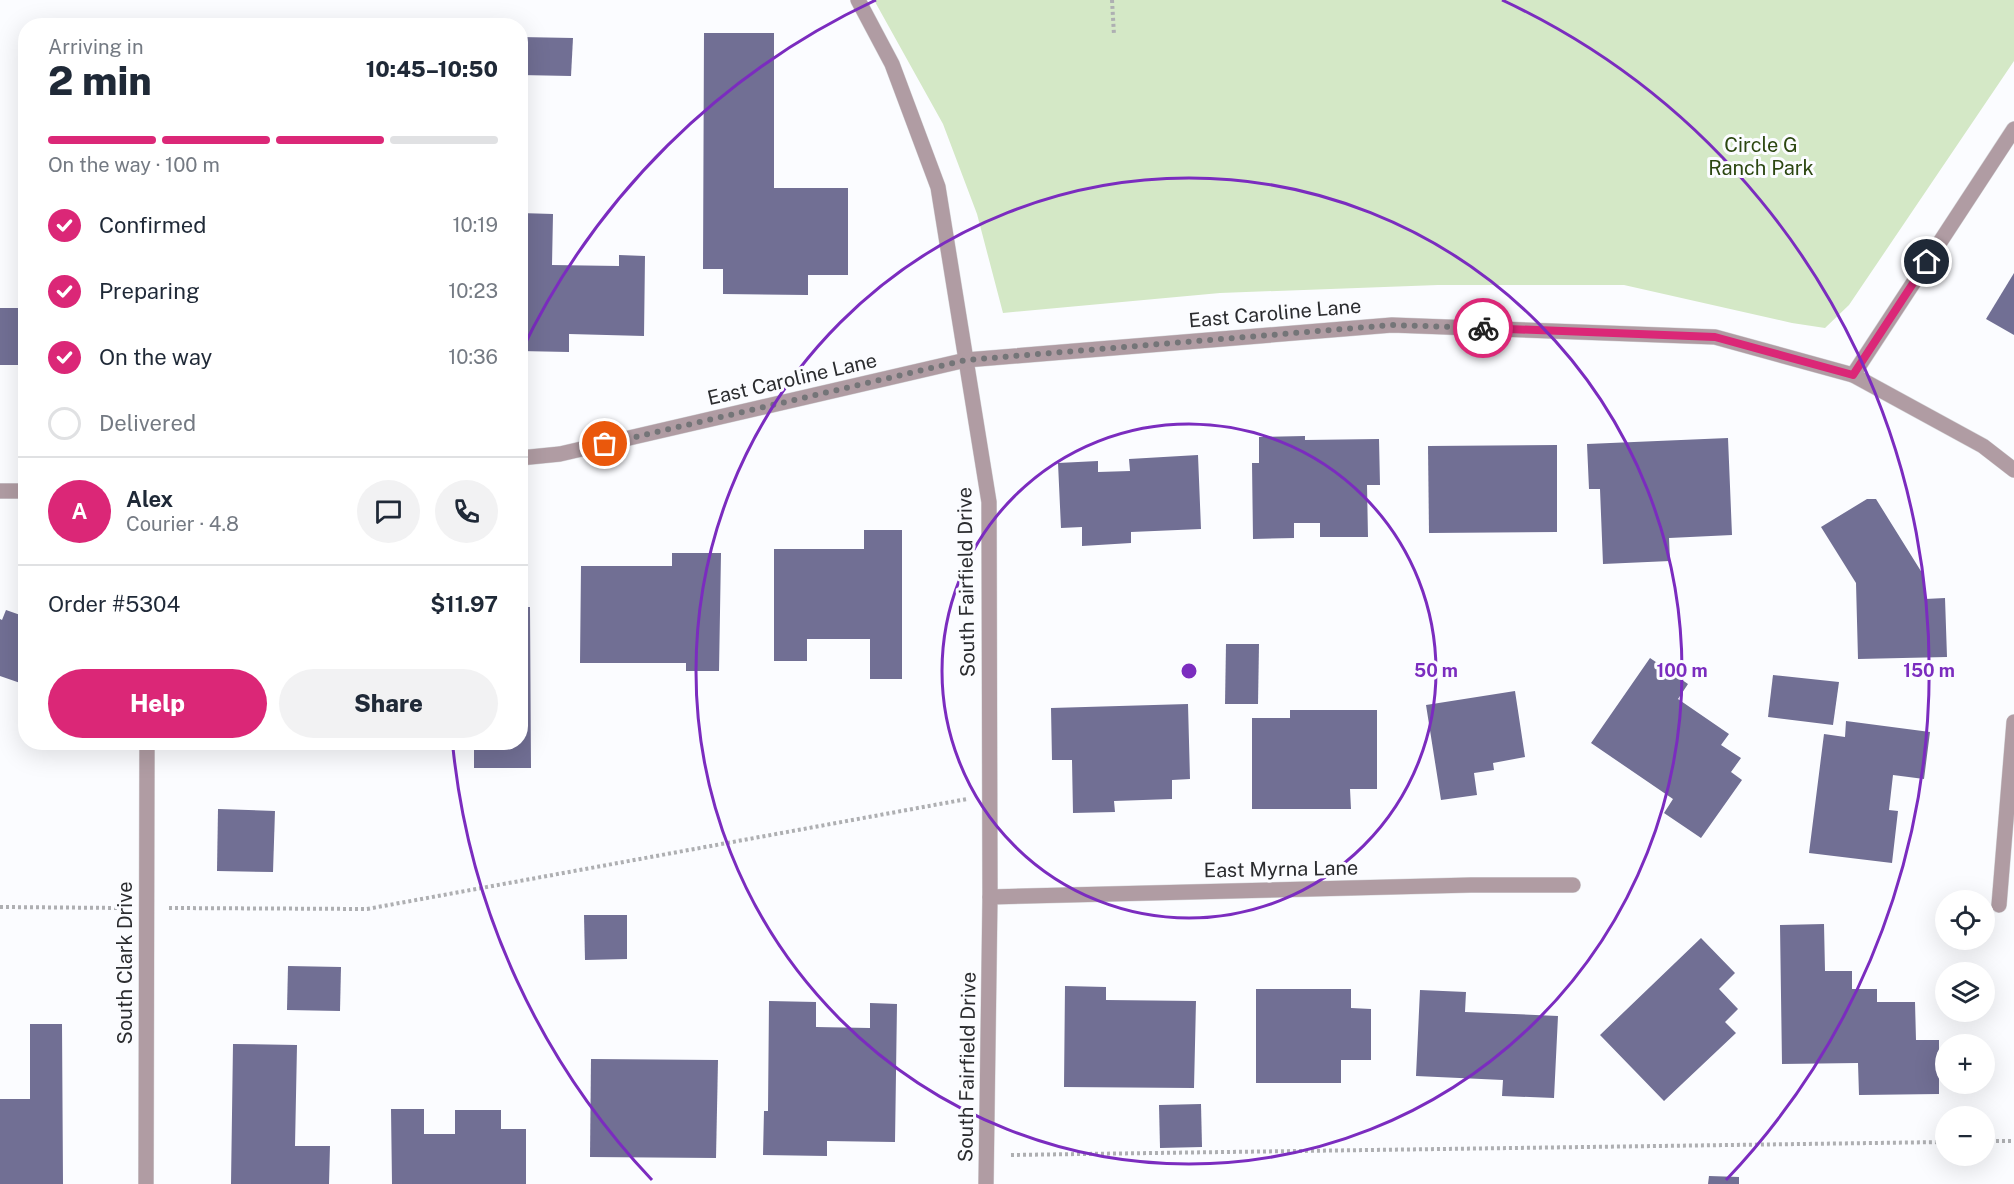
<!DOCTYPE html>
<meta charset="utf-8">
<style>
body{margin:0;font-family:"Public Sans",sans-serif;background:#f2f2f3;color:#1f2937;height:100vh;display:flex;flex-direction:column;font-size:22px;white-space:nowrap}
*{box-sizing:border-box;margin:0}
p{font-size:20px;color:#747a83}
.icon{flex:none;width:33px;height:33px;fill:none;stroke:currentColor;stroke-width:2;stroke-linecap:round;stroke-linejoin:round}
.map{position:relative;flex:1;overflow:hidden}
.details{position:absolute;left:18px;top:18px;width:510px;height:732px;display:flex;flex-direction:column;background:#fff;border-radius:24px;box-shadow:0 6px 24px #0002}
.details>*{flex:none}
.controls{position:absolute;left:1935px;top:890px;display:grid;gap:12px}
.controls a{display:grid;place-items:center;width:60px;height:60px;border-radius:50%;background:#fff;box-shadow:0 6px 24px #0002;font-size:30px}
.pin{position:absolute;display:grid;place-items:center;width:51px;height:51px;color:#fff;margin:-26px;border:3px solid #fff;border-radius:50%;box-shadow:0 2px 6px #0007}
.courier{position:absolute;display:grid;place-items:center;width:60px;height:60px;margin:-30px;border:4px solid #db2777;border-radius:50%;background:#fff;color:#222;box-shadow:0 2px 8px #0007}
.summary em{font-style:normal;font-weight:800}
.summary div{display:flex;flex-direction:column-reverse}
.summary{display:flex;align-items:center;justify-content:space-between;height:102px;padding:0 30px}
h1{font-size:39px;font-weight:800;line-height:45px}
.bar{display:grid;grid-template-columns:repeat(4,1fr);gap:9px 6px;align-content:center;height:72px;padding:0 30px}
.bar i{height:8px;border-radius:4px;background:#e0e1e3}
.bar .selected{background:#db2777}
.bar p{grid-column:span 4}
.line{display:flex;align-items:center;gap:15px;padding:0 30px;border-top:2px solid #e0e1e3}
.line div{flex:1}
.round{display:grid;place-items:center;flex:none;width:63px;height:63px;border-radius:32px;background:#f2f2f3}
ol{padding:0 30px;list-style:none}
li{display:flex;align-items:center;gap:18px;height:66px}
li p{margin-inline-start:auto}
li .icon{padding:6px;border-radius:50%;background:#db2777;color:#fff;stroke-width:4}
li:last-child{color:#747a83}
li i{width:33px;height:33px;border:3px solid #e0e1e3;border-radius:50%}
.primary-button{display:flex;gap:12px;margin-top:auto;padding:12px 30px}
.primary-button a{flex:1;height:69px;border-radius:36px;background:#db2777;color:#fff;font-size:24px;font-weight:800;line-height:69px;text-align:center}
.primary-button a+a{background:#f2f2f3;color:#1f2937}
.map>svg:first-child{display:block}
.park{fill:#d4e8c6}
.building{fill:#716f94}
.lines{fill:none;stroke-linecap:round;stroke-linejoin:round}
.street-casing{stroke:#d6d7da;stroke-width:16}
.path{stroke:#aeafb2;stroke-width:4;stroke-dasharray:3 3;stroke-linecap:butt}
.street{stroke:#b09ca3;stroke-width:15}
.done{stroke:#747578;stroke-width:6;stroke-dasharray:0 10.8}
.route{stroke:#db2777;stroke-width:8}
.ring{fill:none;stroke:#7b2cbf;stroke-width:3}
.labels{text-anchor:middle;stroke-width:6;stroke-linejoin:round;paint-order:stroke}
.park-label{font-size:20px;fill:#2c4711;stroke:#fbfcff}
.street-label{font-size:20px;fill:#2b2c2f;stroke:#fbfcff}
.centre{fill:#7b2cbf;stroke:#fbfcff;stroke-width:3}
.ring-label{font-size:18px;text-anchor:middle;font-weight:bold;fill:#7b2cbf;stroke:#fbfcff;stroke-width:6;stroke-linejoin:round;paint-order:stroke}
</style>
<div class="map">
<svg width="2014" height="1184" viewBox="0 0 2014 1184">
<rect width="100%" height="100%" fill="#fbfcff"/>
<polygon class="park" points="874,0 2014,0 2014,61 1849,305 1825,328 1792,323 1624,285 1438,285 1220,293 1003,313 977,214 943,124"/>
<g class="building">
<polygon points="704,33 774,33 774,188 848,188 848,275 808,275 808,295 723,294 723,269 703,269"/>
<polygon points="520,37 573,38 571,76 520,75"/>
<polygon points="520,213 553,214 552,265 619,266 619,255 645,256 644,336 569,334 569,352 520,351"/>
<polygon points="2014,273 2014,335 1986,319"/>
<rect x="0" y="308" width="26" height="57"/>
<polygon points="1305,436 1305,440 1379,439 1380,485 1367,485 1368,537 1320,537 1320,523 1294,523 1294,538 1253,539 1252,463 1259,463 1259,437"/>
<polygon points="1728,438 1732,535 1669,538 1670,561 1603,564 1600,489 1589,489 1587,444"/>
<polygon points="1557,445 1557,532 1429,533 1428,446"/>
<polygon points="1198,455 1201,529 1131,532 1131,543 1082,546 1082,527 1061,528 1058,463 1098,461 1098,472 1130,471 1129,459"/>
<polygon points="1867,499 1876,499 1924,576 1925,599 1945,598 1947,657 1858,659 1856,583 1821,527"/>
<polygon points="864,530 902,530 902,679 870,679 870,639 807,639 807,661 774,661 774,549 864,549"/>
<polygon points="672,553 721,553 719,671 686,671 686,663 580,663 581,566 672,566"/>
<polygon points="520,607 530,607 531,768 474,768 474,742 520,742"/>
<polygon points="6,610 26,617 26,685 0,676 0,619 2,620"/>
<polygon points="1226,644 1259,644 1258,704 1225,704"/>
<polygon points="1650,658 1688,684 1678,699 1729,734 1721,745 1741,758 1731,772 1742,780 1701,838 1664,813 1673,799 1591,743"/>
<polygon points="1773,675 1839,682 1833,725 1768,717"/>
<polygon points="1515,691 1525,757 1493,763 1494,770 1474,773 1477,795 1441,800 1426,705"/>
<polygon points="1188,704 1190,779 1172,780 1172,799 1114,801 1115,812 1073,813 1072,760 1052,760 1051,708"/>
<polygon points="1290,710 1377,710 1377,789 1350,789 1351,809 1252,809 1252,718 1290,718"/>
<polygon points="1846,721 1930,732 1924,779 1893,775 1889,810 1898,811 1892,863 1809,853 1824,734 1845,737"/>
<polygon points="218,809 275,811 273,872 217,871"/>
<polygon points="584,915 627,915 627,959 585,960"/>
<polygon points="1824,924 1825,971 1852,971 1852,989 1877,989 1877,1002 1915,1002 1916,1040 1939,1040 1939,1094 1859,1095 1858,1063 1782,1064 1780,925"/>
<polygon points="1701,938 1735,973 1719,989 1738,1009 1725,1022 1736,1033 1664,1101 1600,1035"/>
<polygon points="288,966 341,967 340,1011 287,1010"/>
<polygon points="1065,986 1106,987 1106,1000 1196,1001 1194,1088 1064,1087"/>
<polygon points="1256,989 1351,989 1351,1008 1371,1009 1371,1060 1341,1060 1341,1083 1256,1083"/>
<polygon points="1420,990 1466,992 1465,1012 1558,1016 1554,1098 1502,1096 1503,1080 1416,1076"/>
<polygon points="769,1001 816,1002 816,1027 870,1028 870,1003 897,1004 895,1142 827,1141 827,1156 763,1155 764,1111 768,1111"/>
<polygon points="30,1024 62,1024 63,1184 0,1184 0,1099 30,1099"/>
<polygon points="233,1044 297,1045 295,1146 330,1146 329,1184 231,1184"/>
<polygon points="591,1059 718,1060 716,1158 590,1157"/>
<polygon points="1201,1104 1202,1147 1160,1148 1159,1105"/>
<polygon points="391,1109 424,1109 424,1134 455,1134 455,1110 501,1110 501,1129 526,1129 526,1184 392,1184"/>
<polygon points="1709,1176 1739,1177 1739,1184 1708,1184"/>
</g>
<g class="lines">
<g class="street-casing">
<g id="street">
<polyline points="858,0 892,64 938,187 989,502 990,897 986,1184"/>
<polyline points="1853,375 2014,129"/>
<polyline points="520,458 560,454 966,360 1392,325 1715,337 1853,375 1983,446 2014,470"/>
<polyline points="0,491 26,491"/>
<polyline points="990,897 1471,885 1573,885"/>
<polyline points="1999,905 2014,722"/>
<polyline points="146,1184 147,742"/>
</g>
</g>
<g class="path">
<polyline points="1112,0 1114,35"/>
<polyline points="0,907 122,908"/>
<polyline points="169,908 367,909 967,799"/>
<polyline points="1984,1141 2014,1141"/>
<polyline points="1011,1155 1946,1142"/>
</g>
<use href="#street" class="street"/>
</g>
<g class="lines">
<polyline class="done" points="605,444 966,360 1392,325 1483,328"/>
<polyline class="route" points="1483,328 1715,337 1853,375 1927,262"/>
</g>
<g class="ring">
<circle cx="1189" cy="671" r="247"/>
<circle cx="1189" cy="671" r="493"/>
<path d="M652 1180A740 740 0 0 1 453 748M521 352A740 740 0 0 1 876 0M1502 0A740 740 0 0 1 1726 1180"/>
</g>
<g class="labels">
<g class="park-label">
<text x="1761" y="152">Circle G<tspan x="1761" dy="23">Ranch Park</tspan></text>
</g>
<g class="street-label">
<text transform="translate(1275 313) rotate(-5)" y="7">East Caroline Lane</text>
<text transform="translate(792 379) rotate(-13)" y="7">East Caroline Lane</text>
<text transform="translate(966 582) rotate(-91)" y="7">South Fairfield Drive</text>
<text transform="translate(1281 869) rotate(-1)" y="7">East Myrna Lane</text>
<text transform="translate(125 963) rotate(-90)" y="7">South Clark Drive</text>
<text transform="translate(967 1067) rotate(-89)" y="7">South Fairfield Drive</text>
</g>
</g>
<circle cx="1189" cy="671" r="9" class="centre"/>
<g class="ring-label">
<text x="1436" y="677">50 m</text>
<text x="1682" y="677">100 m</text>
<text x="1929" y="677">150 m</text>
</g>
</svg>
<div class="controls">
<a><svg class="icon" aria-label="locate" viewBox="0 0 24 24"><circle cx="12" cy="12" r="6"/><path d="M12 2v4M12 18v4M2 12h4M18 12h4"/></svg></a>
<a><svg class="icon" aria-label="layers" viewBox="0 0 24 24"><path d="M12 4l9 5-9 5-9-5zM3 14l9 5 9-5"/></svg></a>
<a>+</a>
<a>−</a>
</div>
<div class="pin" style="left:605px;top:444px;background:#ea580c"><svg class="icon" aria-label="bag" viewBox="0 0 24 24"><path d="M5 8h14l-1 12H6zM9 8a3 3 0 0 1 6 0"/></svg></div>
<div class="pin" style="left:1927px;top:262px;background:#1f2937"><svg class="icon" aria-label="home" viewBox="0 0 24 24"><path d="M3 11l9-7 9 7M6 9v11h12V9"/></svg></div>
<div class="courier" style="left:1483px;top:328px"><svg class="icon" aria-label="bike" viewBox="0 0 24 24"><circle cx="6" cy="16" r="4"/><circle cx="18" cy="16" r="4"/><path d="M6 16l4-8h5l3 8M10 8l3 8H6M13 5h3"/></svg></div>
<section class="details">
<div class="summary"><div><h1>2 min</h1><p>Arriving in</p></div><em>10:45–10:50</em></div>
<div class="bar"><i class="selected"></i><i class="selected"></i><i class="selected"></i><i></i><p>On the way · 100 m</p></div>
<ol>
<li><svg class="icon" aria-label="check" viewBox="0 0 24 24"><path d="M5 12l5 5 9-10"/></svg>Confirmed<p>10:19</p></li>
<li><svg class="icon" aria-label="check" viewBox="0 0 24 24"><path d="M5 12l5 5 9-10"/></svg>Preparing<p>10:23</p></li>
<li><svg class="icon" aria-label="check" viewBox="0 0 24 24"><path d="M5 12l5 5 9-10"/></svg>On the way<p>10:36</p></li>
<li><i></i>Delivered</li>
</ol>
<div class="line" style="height:108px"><b class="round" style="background:#db2777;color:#fff">A</b><div><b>Alex</b><p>Courier · 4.8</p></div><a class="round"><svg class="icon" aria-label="chat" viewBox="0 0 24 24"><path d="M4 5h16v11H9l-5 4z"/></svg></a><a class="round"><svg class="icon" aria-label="phone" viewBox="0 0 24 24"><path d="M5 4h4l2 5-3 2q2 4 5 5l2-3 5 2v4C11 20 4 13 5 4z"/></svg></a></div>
<div class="line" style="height:78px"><div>Order #5304</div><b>$11.97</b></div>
<div class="primary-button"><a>Help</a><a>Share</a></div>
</section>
</div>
